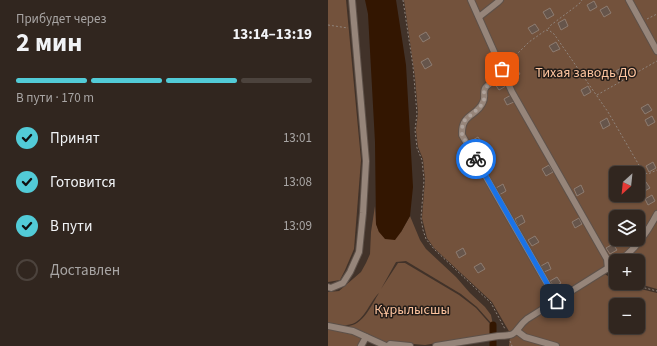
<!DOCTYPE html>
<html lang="ru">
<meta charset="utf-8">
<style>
body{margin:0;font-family:"Source Sans 3",sans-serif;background:#392e28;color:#f1f3f6;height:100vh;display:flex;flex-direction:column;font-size:15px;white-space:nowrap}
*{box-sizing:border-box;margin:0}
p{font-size:13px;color:#a8a5a4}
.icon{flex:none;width:22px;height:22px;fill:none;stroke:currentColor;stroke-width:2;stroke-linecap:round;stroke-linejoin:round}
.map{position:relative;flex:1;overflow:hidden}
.sheet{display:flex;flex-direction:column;background:#31261f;width:328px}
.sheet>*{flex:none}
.needle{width:26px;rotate:207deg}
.controls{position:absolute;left:281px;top:166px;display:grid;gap:8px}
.controls a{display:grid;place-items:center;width:36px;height:36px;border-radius:6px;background:#31261f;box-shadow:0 1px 3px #0004,0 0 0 1px #4c433d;font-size:20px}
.pin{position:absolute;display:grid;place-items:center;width:34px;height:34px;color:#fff;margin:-17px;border-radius:8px;box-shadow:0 2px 6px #0006}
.courier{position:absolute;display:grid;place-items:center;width:40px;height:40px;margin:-20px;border:3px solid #1a73e8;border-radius:50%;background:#fff;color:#222;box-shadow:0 1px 5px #0007}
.headline em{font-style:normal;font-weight:700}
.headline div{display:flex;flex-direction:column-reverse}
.headline{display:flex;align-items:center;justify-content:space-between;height:68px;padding:0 16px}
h1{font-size:26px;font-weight:700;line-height:30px}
.bar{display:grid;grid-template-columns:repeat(4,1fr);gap:6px 4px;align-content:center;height:48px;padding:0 16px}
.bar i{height:5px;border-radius:3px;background:#4c433d}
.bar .active{background:#52cbd7}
.bar p{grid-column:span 4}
ol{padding:0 16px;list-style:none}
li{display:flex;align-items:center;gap:12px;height:44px}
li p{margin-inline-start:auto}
li .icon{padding:4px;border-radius:50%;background:#52cbd7;color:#111;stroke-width:4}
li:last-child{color:#a8a5a4}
li i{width:22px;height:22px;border:2px solid #4c433d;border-radius:50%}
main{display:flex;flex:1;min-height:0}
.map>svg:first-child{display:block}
.green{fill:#73523c;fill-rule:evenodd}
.water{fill:#331601}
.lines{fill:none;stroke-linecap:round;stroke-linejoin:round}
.canal{stroke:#331601;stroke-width:7}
.building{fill:#66554b;stroke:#8e7c71}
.street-casing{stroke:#5e5149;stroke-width:8}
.path{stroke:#8f837b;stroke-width:1;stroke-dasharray:2 2;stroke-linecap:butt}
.street{stroke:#96857a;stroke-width:6}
.done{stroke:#aea29b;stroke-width:4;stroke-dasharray:0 7.2}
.route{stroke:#1a73e8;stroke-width:5}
.labels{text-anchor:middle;stroke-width:3;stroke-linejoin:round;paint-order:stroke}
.park-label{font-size:14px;fill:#fdc49f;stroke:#231c18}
</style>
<main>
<section class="sheet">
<div class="headline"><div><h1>2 мин</h1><p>Прибудет через</p></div><em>13:14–13:19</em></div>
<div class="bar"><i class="active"></i><i class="active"></i><i class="active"></i><i></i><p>В пути · 170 m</p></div>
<ol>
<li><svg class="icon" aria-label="check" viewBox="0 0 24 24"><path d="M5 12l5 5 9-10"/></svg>Принят<p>13:01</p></li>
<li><svg class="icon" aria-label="check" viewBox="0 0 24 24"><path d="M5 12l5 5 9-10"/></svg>Готовится<p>13:08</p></li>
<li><svg class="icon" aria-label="check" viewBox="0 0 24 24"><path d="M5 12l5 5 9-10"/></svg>В пути<p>13:09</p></li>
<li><i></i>Доставлен</li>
</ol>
</section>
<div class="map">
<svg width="329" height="346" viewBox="0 0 329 346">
<rect width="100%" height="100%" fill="#413229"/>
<g class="green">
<polygon points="0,0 18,0 33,160 26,249 17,270 12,280 0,282"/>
<polygon points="76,0 168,0 148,16 180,90 277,261 277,267 182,333 164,302 106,248 99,238 94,218 97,180 95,159 90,147 88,130 90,113 87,77"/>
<path d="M174,0H329V289L308,283H310V261H288V276L280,271L283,263L184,87L154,18ZM288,173H310V195H288ZM288,217H310V239H288Z"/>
<path d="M47,206L48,224L51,232H73L82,216L92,240L98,249L128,277L142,293L157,307L163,315L165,325L149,307L133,294L78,261L68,262L53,289L70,263H77L131,295L148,308L163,325L162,334L97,345L62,342L58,344L35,338L30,346H0V323C6,324 13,326 19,326C35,326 44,304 51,293C41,302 36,324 19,325C13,326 6,323 0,323V292L11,291L33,272L38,263L42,254L43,232Z"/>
<path d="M275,273L288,281V283L329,293V346H181L182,336L195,324ZM288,305H310V327H288Z"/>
</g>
<polygon class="water" points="37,0 68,0 78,65 85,187 82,216 73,232 67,240 57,239 51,232 48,224 47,142 40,14"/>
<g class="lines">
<polyline class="canal" points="165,346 165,325"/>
</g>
<g class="building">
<polygon points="266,1 269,7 262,11 259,5"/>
<polygon points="279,6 283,13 276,17 272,10"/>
<polygon points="222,8 226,15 219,19 215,12"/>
<polygon points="237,19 240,26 233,30 230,23"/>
<polygon points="207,24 211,30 204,34 200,28"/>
<polygon points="98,32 102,38 95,42 91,36"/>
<polygon points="228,42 232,49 225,52 221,46"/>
<polygon points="100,58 104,65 97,69 93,62"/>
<polygon points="295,67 299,74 292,77 288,71"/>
<polygon points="188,68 192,74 185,78 181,72"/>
<polygon points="174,80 178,86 171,90 167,84"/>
<polygon points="260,86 263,92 256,96 253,90"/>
<polygon points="183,95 186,102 179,105 176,99"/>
<polygon points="320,104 324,110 317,114 313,108"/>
<polygon points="324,116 327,122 320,126 317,120"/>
<polygon points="279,118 282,125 275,129 272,122"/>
<polygon points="150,137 154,143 147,147 143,141"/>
<polygon points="142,155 146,161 139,165 135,159"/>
<polygon points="160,155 164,161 157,165 153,159"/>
<polygon points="325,162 328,168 321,172 318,166"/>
<polygon points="221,165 225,172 218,176 214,169"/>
<polygon points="318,182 322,188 315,192 311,185"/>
<polygon points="175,184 178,191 171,195 168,188"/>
<polygon points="253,185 256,192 249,196 246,189"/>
<polygon points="324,195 327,201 320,205 317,199"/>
<polygon points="194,215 197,222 190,226 187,219"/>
<polygon points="251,218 254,224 247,228 244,222"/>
<polygon points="207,236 211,242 204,246 200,240"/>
<polygon points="285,244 289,250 282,254 278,248"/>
<polygon points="135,248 138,254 131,258 128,252"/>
<polygon points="220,262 223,269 216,272 213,266"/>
<polygon points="153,263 157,269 150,273 146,267"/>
<polygon points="229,277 233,283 226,287 222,281"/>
</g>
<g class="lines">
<g class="street-casing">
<g id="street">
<polyline points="143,0 184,92 279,259 280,269"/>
<polyline points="301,0 329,51"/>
<polyline points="151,17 170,2 172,0"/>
<path d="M176,73C170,78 163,82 158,87C154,91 158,97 155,102C149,117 133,113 134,135L229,301"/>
<path d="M291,261C307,250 320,231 329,214"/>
<polyline points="0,287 3,288 15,283 22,272 31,252 35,213 38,161 24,0"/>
<polyline points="0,326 25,331 58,346"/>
<polyline points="189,331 197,337 228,346"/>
<polyline points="33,346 38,337"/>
<polyline points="60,346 62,344 82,346"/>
<path d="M108,346L170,336C193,336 185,330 199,319L288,263"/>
</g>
</g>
<g class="path">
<polyline points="75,0 85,66 89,114 87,130 89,148 94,160 96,180 93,218 95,230 98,239 106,249 163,303 177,329"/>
<polyline points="319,19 329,14"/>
<polyline points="0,25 20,28"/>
<polyline points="220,29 223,25 251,4 254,0"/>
<polyline points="179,64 201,42 218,30 222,31 226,34 280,112 315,172 320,174 329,170"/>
<polyline points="269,95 329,61"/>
<polyline points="280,276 288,280"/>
<polyline points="297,283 329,291"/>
<polyline points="182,341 184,346"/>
</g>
<use href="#street" class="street"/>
</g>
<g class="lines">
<polyline class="done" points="148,159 134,135 134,128 136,121 152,107 156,101 156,91 158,87 176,73 174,69"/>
<polyline class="route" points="148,159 229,301"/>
</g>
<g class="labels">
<g class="park-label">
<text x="258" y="77">Тихая заводь ДО</text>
<text x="84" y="314">Құрылысшы</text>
</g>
</g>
</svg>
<div class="controls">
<a><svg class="needle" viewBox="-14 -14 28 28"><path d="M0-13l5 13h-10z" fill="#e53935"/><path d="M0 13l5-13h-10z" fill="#a8a5a4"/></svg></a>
<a><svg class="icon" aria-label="layers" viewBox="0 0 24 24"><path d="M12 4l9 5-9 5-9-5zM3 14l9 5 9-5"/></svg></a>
<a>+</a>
<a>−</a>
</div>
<div class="pin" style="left:174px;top:69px;background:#ea580c"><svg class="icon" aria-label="bag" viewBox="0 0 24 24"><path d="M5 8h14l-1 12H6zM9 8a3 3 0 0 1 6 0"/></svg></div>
<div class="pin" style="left:229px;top:301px;background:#1f2937"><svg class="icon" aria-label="home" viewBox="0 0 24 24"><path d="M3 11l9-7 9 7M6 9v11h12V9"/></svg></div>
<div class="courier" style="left:148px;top:159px"><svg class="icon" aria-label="bike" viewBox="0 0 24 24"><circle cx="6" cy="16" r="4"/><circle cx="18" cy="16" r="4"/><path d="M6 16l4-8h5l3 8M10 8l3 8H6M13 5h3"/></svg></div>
</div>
</main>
